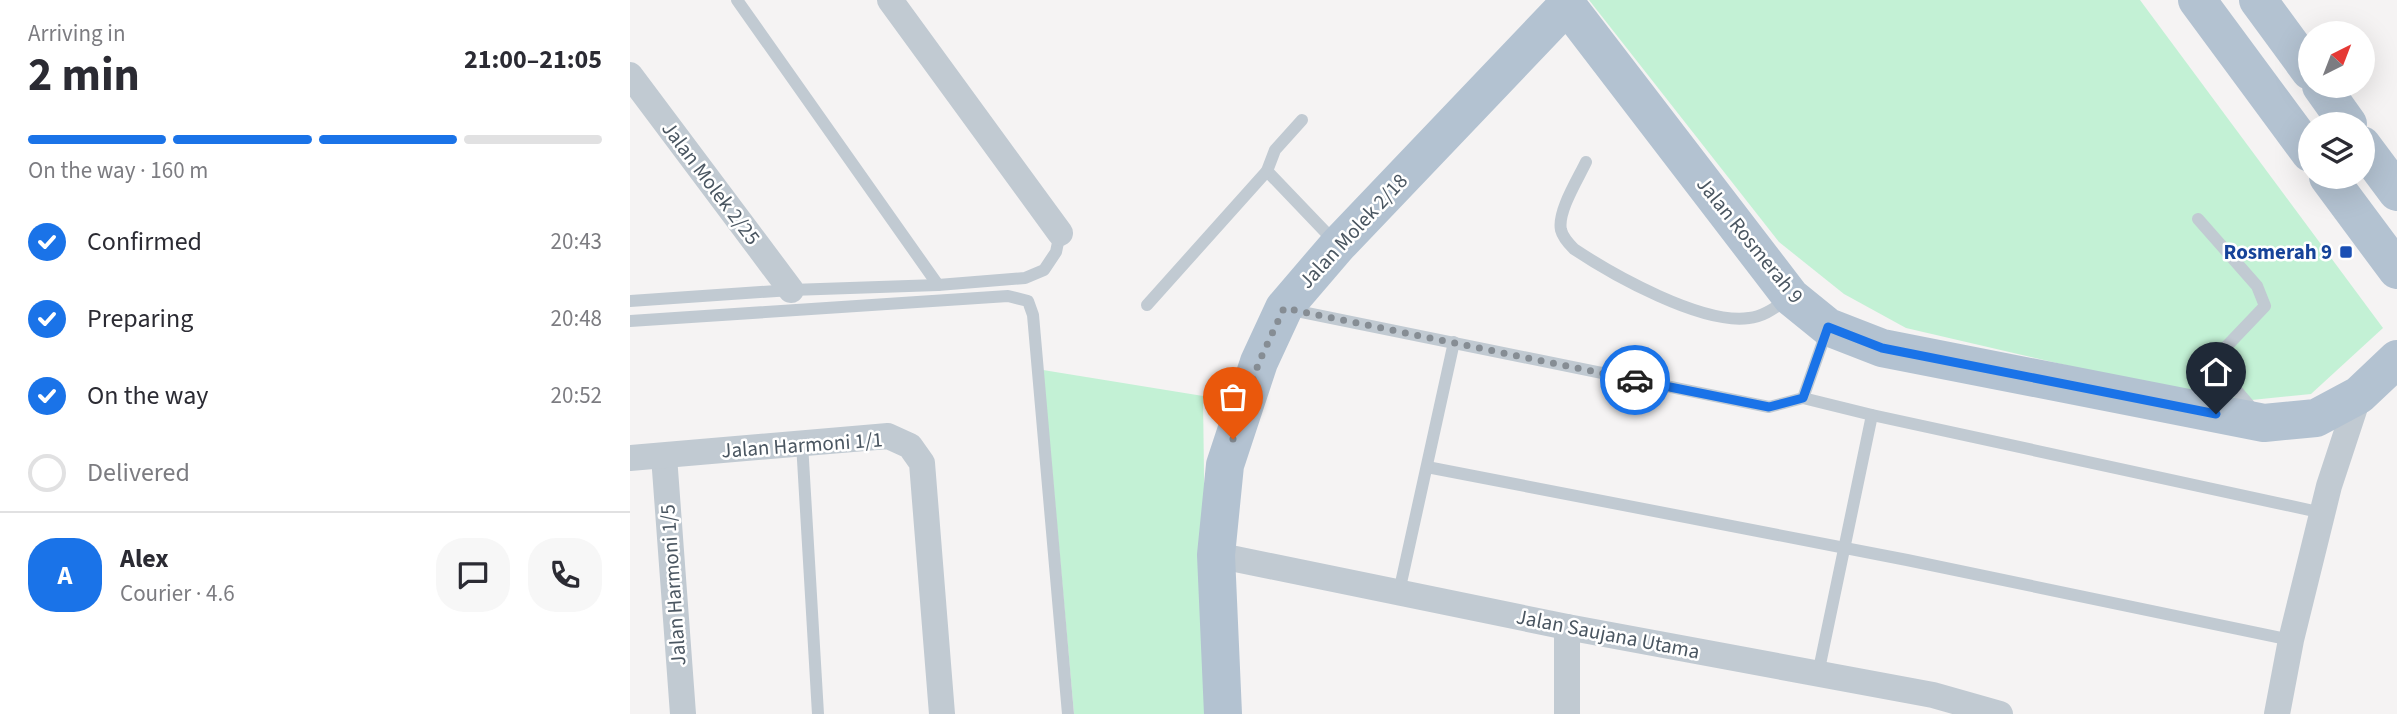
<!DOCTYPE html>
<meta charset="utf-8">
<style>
body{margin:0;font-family:"Source Sans 3",sans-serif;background:#f7f7f7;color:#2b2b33;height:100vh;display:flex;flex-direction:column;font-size:26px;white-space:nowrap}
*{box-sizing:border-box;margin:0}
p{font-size:23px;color:#7c7c81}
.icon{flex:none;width:38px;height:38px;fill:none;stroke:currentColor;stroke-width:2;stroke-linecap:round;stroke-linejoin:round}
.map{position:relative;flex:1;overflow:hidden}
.drawer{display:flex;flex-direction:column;background:#fff;width:630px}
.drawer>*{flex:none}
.needle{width:46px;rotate:42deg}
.fabs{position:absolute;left:1668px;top:21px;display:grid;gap:14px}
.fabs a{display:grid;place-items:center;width:77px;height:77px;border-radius:50%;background:#fff;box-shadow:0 7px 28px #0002;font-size:35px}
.pin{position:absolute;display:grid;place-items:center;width:60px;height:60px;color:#fff;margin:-72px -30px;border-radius:50% 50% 50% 0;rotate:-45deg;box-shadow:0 0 7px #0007}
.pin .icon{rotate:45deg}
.courier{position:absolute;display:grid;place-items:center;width:70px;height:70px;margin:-35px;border:5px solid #1a73e8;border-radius:50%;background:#fff;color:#222;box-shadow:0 2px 9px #0007}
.overview em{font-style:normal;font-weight:700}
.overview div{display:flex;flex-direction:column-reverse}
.overview{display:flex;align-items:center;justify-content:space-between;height:119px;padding:0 28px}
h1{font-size:46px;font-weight:700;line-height:52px}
.bar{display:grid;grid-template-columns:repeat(4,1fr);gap:10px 7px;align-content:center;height:84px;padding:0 28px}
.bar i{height:9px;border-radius:5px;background:#e1e1e2}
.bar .on{background:#1a73e8}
.bar p{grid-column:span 4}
.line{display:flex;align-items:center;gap:18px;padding:0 28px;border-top:2px solid #e1e1e2}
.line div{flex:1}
.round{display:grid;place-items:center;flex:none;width:74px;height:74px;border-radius:28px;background:#f7f7f7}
ol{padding:0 28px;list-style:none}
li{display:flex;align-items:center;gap:21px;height:77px}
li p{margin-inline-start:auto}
li .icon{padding:7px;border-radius:50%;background:#1a73e8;color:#fff;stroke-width:4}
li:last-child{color:#7c7c81}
li i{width:38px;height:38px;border:4px solid #e1e1e2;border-radius:50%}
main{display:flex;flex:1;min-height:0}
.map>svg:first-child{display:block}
.green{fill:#c3f1d5}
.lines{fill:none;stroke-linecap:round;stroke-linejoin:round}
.service{stroke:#c1cad2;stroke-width:12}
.minor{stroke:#c1cad2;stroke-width:26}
.primary{stroke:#b3c2d1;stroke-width:38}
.done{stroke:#868d94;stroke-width:7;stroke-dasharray:0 12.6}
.route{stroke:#1a73e8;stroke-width:9}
.transit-dot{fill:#1a4fb4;stroke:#fff;stroke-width:2.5}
.labels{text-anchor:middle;stroke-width:5;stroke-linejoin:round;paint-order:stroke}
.street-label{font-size:21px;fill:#4a5661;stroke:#fff}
.transit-label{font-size:21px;font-weight:bold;fill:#164399;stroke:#fff;text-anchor:end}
</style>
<main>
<section class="drawer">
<div class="overview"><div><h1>2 min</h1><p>Arriving in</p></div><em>21:00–21:05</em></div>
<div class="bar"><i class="on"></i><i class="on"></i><i class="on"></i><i></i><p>On the way · 160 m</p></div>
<ol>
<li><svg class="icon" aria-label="check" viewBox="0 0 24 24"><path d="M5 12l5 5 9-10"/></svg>Confirmed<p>20:43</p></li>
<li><svg class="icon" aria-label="check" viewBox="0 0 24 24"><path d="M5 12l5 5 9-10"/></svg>Preparing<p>20:48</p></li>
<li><svg class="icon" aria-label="check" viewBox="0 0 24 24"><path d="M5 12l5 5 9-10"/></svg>On the way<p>20:52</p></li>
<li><i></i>Delivered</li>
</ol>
<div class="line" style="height:126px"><b class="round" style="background:#1a73e8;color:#fff">A</b><div><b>Alex</b><p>Courier · 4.6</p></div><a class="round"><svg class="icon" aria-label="chat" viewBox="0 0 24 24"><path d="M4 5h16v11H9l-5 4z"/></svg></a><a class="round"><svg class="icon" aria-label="phone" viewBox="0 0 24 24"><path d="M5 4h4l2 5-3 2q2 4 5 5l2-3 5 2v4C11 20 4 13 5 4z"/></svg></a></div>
</section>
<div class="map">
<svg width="1767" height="714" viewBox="0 0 1767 714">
<rect width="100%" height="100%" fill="#f5f3f3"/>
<g class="green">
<polygon points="959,0 1510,0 1753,328 1681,394 1612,401 1457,370 1276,328 1214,294 1149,242"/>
<polygon points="413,370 573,396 577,714 444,714"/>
</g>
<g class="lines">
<g class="service">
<polyline points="107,0 308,285"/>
<polyline points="672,120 645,150 637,171 705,242"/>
<path d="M956,162C948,179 927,212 931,230C933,238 939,244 944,249C983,275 1072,325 1119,318C1133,317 1146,307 1158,299"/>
<polyline points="1568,219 1627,286 1635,306 1594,349 1589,370 1625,412"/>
<polyline points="0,301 161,290 308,285 395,278 414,270 426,252 430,233"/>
<polyline points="517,305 637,171"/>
<polyline points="662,310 1139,407 1173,398 1197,330"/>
<polyline points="0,321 378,296 398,301 403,315 438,714"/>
<polyline points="1173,398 1242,415 1693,513"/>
<polyline points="172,443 188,714"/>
<polyline points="797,467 1277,560 1661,640"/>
<polyline points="769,592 824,342"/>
<polyline points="1188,674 1242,415"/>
</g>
<g class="minor">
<polyline points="260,0 430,233"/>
<polyline points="0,75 161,290"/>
<polyline points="34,456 53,714"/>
<polyline points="0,458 258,436 280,446 292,463 312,714"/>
<polyline points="586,555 937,627 1303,695 1370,714"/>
<polyline points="937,627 937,714"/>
<polyline points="1647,714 1661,640 1699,486 1729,395"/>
</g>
<g class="primary">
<polyline points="1567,0 1680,153"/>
<polyline points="1628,0 1680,71"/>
<polyline points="1691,86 1718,124"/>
<polyline points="1732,145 1767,192"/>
<polyline points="1698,177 1767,270"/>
<polyline points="593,714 586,555 595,465 629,362 654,308 708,245 937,5 1161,297 1198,327 1252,348 1634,423 1686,418 1729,395 1767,359"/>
</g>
</g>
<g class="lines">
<polyline class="done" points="603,439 629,362 654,308 1005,380"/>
<polyline class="route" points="1005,380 1139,407 1173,398 1198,327 1252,348 1586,414"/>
</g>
<rect class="transit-dot" x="1709" y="245" width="14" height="14" rx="3.5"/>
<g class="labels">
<g class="street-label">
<text transform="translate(81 183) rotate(53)" y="7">Jalan Molek 2/25</text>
<text transform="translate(723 231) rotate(-47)" y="7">Jalan Molek 2/18</text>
<text transform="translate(1120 240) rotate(51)" y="7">Jalan Rosmerah 9</text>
<text transform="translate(172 445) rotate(-4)" y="7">Jalan Harmoni 1/1</text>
<text transform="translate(43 585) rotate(-94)" y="7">Jalan Harmoni 1/5</text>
<text transform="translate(978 634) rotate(11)" y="7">Jalan Saujana Utama</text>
</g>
<g class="transit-label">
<text x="1702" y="259">Rosmerah 9</text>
</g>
</g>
</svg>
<div class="fabs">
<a><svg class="needle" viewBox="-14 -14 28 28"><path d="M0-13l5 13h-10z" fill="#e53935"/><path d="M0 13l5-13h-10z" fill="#7c7c81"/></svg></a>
<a><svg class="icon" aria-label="layers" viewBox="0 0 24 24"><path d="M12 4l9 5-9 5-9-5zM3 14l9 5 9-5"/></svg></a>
</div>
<div class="pin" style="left:603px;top:439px;background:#ea580c"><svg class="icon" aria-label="bag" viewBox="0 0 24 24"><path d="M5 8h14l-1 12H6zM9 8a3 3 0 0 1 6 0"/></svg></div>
<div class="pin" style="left:1586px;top:414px;background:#1f2937"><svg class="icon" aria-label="home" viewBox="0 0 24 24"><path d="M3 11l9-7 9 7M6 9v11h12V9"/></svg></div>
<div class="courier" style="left:1005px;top:380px"><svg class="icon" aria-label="car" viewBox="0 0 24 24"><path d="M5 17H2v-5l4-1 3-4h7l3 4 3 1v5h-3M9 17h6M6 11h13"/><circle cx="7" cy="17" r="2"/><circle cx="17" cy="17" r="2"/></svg></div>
</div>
</main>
